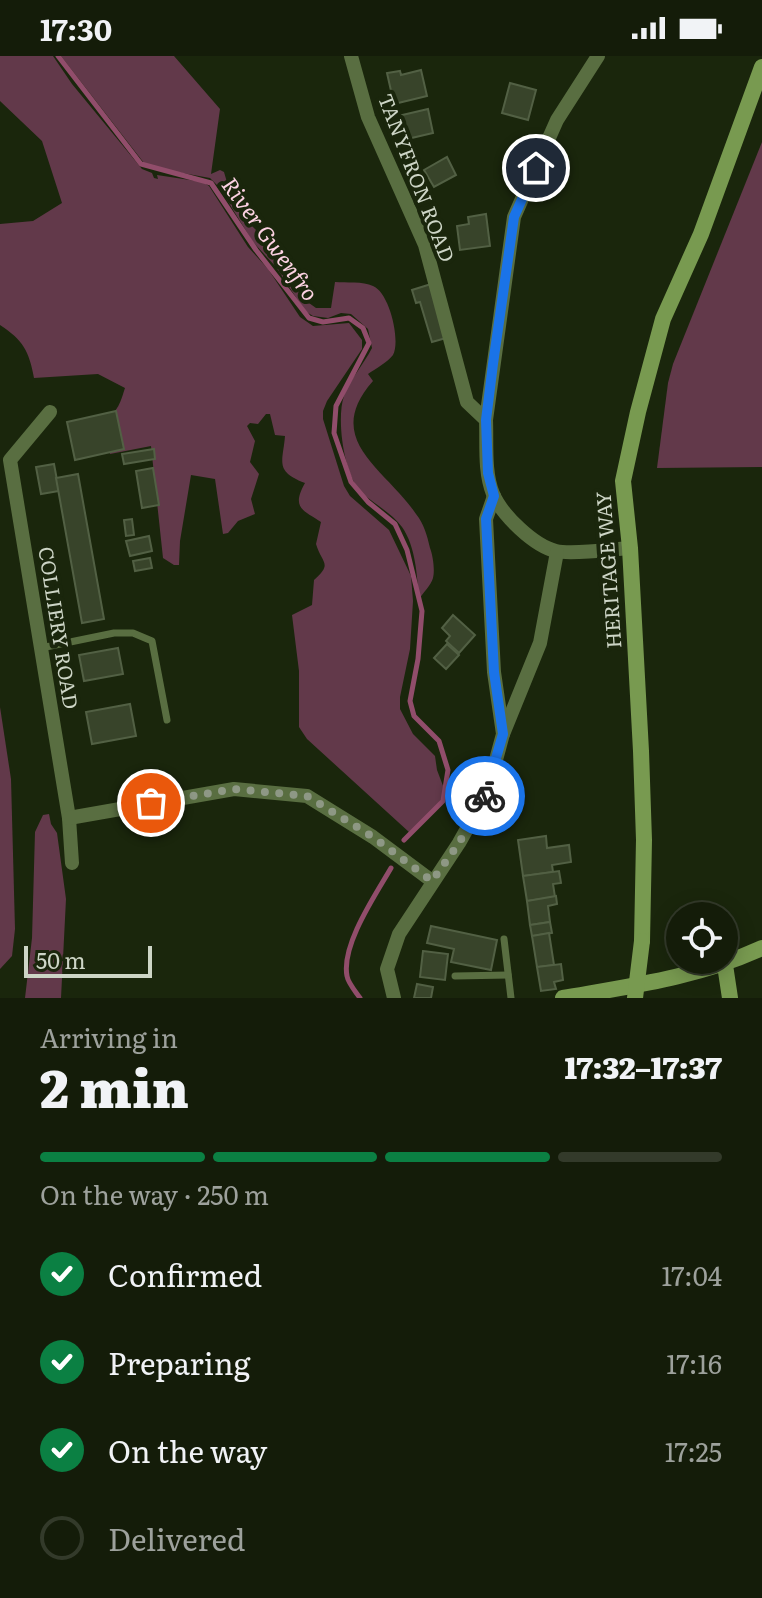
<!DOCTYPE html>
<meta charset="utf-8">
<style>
body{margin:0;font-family:Literata,serif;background:#1d2512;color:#f1f3f6;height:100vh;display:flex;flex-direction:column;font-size:30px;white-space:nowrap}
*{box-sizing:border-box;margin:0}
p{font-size:26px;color:#9da19c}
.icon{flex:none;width:44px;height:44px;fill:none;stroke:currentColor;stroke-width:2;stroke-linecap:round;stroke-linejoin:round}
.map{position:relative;height:942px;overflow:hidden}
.side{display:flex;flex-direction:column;background:#141c09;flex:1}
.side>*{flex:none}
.controls{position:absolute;left:666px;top:846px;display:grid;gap:16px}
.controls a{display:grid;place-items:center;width:72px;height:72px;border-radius:50%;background:#141c09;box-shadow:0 4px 20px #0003,0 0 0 2px #333a2a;font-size:40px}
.scale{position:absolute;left:24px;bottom:20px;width:128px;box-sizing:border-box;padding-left:8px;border:4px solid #cdd5c6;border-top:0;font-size:22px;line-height:28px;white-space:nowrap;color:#cdd5c6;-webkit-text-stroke:6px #1a260c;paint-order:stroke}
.pin{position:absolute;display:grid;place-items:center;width:68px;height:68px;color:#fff;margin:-34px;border:4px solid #fff;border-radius:50%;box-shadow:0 2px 8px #0007}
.courier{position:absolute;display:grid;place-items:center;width:80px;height:80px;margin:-40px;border:6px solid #1a73e8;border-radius:50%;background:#fff;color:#222;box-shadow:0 2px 10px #0007}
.headline em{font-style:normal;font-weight:800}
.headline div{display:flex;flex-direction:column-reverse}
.headline{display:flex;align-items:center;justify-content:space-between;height:136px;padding:0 40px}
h1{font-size:52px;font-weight:800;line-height:60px}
.bar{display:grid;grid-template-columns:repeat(4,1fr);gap:12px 8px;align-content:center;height:96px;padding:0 40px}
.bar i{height:10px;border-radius:6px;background:#333a2a}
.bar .on{background:#0b8043}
.bar p{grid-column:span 4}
ol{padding:0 40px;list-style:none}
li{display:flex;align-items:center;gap:24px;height:88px}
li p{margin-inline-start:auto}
li .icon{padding:8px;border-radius:50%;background:#0b8043;color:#fff;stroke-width:4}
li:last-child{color:#9da19c}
li i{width:44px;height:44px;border:4px solid #333a2a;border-radius:50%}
.status{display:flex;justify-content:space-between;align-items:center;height:56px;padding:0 40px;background:#141c09;direction:ltr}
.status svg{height:22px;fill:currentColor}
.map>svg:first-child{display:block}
.green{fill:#62394a}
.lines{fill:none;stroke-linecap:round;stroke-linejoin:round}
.stream{stroke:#914d6b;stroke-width:5}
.building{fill:#38442a;stroke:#526044;stroke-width:2}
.lane{stroke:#596e41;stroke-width:7}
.street{stroke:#596e41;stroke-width:14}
.secondary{stroke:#789a50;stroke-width:16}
.secondary-bridge{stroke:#789a50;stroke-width:16}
.done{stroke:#8e9885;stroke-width:8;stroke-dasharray:0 14.4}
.route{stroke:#1a73e8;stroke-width:10}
.labels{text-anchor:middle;stroke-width:8;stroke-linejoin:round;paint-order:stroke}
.street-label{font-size:20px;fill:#cdd5c6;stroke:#1a260c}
.water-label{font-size:22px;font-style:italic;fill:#fcd2e2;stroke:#1a260c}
</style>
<div class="status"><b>17:30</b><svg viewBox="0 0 49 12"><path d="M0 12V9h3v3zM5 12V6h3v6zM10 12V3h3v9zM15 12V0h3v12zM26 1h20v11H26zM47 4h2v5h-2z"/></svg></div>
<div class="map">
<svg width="762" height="942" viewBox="0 0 762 942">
<rect width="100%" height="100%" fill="#1a260c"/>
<g class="green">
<path d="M0,0H53L72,28L142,113L152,117L154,122L158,123L157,119L203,126L209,130L248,191L268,213L300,261L313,270L349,267L362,284V293L327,345L323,355V363L344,430L350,440L389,474L411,520L413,545L410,593L400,641V653L413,678L435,700L437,714L445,735L438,750L409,776L307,683L299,671V615L292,559L312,549L314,524C333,507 322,508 316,488L321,466C303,454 291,452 305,427C274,415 283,406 285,380L275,379L270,358H266L258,368L250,367L247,370L255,385L250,406L259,418L251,443L255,458L238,465L228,477L223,478L215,423L191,419L180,485L179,509H174L163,502L151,390L110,398L105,361C118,358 121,344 125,332L98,318L34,322C29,295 23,284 0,269V168L33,165L62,147L42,85L0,45Z"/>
<path d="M61,0H174L220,53L211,118L220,114L224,116L231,140L245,163L279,197L309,247L316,252H331L335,226C346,227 363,225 373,230C389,236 401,284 393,299C388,306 375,313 368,318L373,325C321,384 386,413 416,458C424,468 427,479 430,492C433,500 435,514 433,522C431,529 423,537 419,543C417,520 416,491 402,471C392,457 371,446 360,435C344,417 336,363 344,340C350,323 364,308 372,292L368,273L351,258L341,257L328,262L313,260L305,255L276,211L253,186L219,131L210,122L155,112L144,107Z"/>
<polygon points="762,86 762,411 657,412 668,327 673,308"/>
<polygon points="0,651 11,723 15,873 12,900 0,913"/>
<polygon points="49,758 51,768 57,777 66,843 61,942 25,942 32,882 35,776 43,759"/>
</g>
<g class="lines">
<g class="stream">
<polyline points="58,0 141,108 211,127 256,194 309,262 323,266 349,262 363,272 369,287 336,350 334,377 351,426 368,446 395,468 407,494 422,555 418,603 410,645 414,660 439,685 448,714 443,745 404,784"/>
<path d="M360,942C356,936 348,927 347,920C341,889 376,838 391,812"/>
</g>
</g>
<g class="building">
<polygon points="421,14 427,40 394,48 387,17 400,15 401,19"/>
<polygon points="510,27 536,34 528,64 502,57"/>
<polygon points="428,53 433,77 403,84 398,60"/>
<polygon points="447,101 456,119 434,131 424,114"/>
<polygon points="486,158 490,190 460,194 457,170 469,168 468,161"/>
<polygon points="431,228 446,282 432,286 420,246 416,247 412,234"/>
<polygon points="116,355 124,393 75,404 67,366"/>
<polygon points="154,393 155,403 124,408 122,398"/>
<polygon points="54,408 59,435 41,438 36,411"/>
<polygon points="153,412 159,449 142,452 136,415"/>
<polygon points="78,418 104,563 82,567 56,422"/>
<polygon points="132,463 134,479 126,480 124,464"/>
<polygon points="149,480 152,495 130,500 126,485"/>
<polygon points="150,502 152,512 135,515 133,505"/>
<polygon points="453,559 475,579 459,597 446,585 450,580 442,572"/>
<polygon points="447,588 459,599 446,613 434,602"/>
<polygon points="118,592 123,618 84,625 79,599"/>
<polygon points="130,648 136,680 92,688 86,656"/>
<polygon points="546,780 547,792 569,789 571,806 552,809 553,816 523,820 518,784"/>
<polygon points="559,815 561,827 553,828 555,841 527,845 523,820"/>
<polygon points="556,840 557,848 548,850 550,866 530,869 527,845"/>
<polygon points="550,866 552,877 532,880 530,869"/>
<polygon points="431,870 497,884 491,914 451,906 454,893 427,887"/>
<polygon points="549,877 554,909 537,911 532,880"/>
<polygon points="423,895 448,898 445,924 420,921"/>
<polygon points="561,908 563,924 554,926 556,933 541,935 537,911"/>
<polygon points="417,928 433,931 431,942 414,942"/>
</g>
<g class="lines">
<g class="lane">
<polyline points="41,592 114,577 133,577 152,585 167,664"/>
<polyline points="504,883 511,942"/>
<polyline points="455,920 508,919"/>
</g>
<g class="street">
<path d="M351,0L368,61L425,189L467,346L486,364C487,388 484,416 493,438C502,459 534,490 556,495C572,499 613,493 630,492"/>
<polyline points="50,356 10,404 69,762 72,807"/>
<polyline points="486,364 514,161 557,64 598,0"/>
<polyline points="503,678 540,587 557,496"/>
<polyline points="69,762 234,733 307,740 373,781 432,825"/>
<polyline points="394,942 387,913 399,878 459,787 487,737 503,678 494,616 486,463 494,440"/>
</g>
<g class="secondary">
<polyline points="642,885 644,784 641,695 630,492 623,425 638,356 663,263 701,178 762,11"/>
<polyline points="725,909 730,942"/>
<path d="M563,942C631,930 699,921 762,892"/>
</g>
<polyline class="secondary-bridge" points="635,942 642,885"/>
</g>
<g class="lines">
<polyline class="done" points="151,747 234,733 307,740 373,781 432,825 459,787 485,740"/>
<polyline class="route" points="485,740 503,678 494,616 486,463 494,440 488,417 486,364 493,308 514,161 536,112"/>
</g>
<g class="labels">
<g class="street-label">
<text transform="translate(416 122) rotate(69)" y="7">TANYFRON ROAD</text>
<text transform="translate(609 514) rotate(-94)" y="7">HERITAGE WAY</text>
<text transform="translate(58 572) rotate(81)" y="7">COLLIERY ROAD</text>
</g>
<g class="water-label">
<text transform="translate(270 183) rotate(54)" y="8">River Gwenfro</text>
</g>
</g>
</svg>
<div class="controls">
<a><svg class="icon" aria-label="locate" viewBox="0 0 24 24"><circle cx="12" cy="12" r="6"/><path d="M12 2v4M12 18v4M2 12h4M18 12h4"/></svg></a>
</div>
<div class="scale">50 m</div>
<div class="pin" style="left:151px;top:747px;background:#ea580c"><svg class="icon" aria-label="bag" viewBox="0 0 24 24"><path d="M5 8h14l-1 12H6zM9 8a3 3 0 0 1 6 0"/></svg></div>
<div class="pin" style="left:536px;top:112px;background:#1f2937"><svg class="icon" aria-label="home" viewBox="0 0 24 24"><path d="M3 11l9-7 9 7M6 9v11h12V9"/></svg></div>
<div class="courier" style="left:485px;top:740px"><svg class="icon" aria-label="bike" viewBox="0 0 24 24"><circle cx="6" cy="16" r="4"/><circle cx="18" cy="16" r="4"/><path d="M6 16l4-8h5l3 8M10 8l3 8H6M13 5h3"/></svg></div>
</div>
<section class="side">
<div class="headline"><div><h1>2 min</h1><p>Arriving in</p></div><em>17:32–17:37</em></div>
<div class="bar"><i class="on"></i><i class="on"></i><i class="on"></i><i></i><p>On the way · 250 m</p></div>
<ol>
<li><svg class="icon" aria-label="check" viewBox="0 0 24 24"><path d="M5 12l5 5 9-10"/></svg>Confirmed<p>17:04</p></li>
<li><svg class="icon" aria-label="check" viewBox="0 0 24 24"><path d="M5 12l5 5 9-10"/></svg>Preparing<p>17:16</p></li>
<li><svg class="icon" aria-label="check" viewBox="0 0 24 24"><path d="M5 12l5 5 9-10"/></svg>On the way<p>17:25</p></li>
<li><i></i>Delivered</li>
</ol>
</section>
